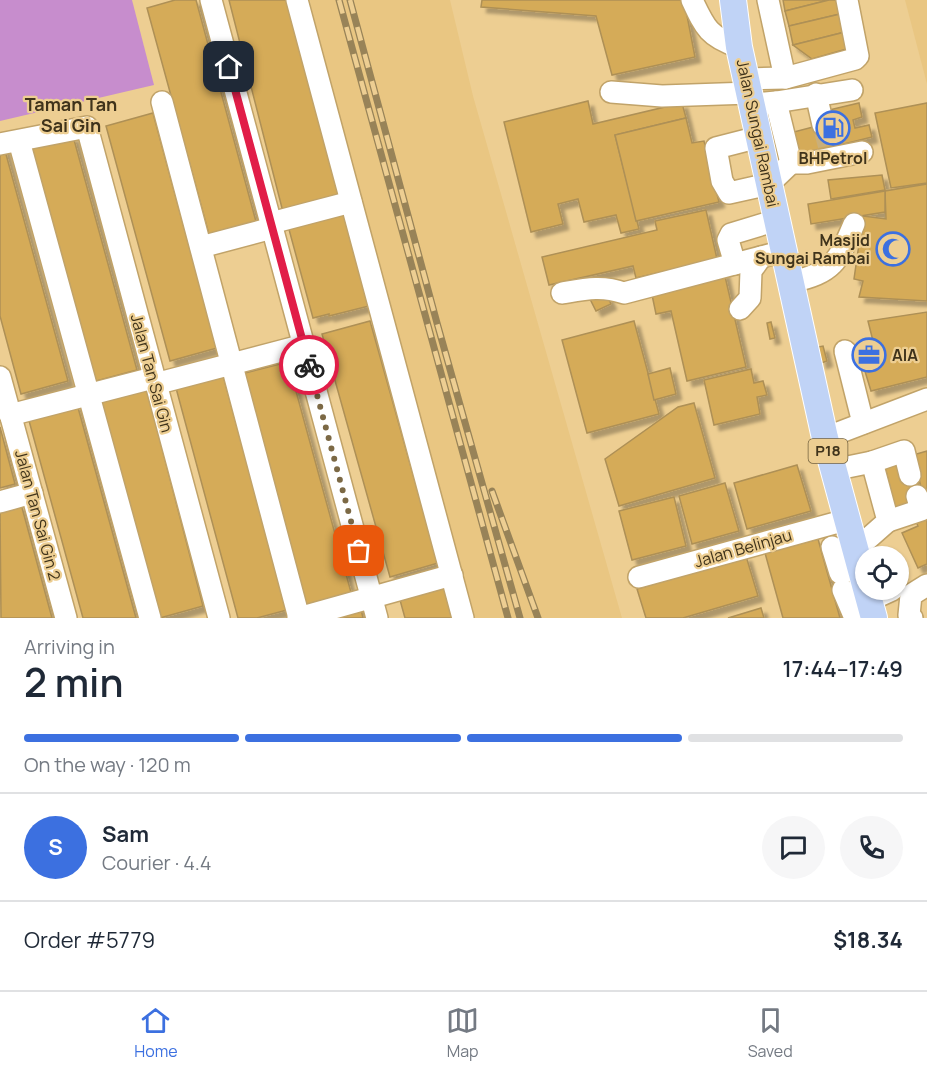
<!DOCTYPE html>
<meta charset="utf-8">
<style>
body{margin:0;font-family:Manrope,sans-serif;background:#f6f6f7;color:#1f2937;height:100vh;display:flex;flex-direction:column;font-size:22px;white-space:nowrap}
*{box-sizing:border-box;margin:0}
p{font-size:20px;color:#747a83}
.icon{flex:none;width:33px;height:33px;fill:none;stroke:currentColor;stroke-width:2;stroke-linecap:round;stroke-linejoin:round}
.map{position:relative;height:618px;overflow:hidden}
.drawer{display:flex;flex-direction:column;background:#fff;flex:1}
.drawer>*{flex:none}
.buttons{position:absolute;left:855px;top:546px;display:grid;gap:12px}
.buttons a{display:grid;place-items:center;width:54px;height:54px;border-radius:50%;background:#fff;box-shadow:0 2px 4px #0004;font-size:30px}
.pin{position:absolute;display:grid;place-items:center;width:51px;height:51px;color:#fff;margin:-26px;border-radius:12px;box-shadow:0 3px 9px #0006}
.courier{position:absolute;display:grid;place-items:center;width:60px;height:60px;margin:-30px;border:4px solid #e11d48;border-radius:50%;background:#fff;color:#222;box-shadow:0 2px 8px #0007}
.headline em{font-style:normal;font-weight:600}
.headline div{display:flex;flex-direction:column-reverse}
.headline{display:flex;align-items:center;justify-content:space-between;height:102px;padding:0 24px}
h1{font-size:39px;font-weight:600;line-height:45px}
.bar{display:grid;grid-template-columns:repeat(4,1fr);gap:9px 6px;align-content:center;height:72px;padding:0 24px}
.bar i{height:8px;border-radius:4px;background:#e0e1e3}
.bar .on{background:#3c70e0}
.bar p{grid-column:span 4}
.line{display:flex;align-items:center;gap:15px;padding:0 24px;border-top:2px solid #e0e1e3}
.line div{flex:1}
.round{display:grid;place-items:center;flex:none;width:63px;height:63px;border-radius:32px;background:#f6f6f7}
.menu{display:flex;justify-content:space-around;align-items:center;height:84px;border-top:2px solid #e0e1e3;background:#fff;font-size:16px;color:#747a83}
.menu a{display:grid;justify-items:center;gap:3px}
.menu .on{color:#3c70e0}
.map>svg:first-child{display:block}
.built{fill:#e9c682}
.green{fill:#c78dcd}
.building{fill:#d5ab59;stroke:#ae9056;stroke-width:1.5;filter:url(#shadow)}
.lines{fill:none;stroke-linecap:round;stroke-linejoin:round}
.minor-tunnel{stroke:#caaf7a;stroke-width:21;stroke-dasharray:21 10;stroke-linecap:butt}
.minor-casing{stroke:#c1a369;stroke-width:24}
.major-casing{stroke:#fff;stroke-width:28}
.minor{stroke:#fff;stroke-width:21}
.major{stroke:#c0d3f6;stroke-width:26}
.rail-casing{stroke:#988358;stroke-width:7}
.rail{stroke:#edce92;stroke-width:4.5;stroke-dasharray:14;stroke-linecap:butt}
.done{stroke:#7c6945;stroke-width:6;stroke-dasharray:0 10.8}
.route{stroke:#e11d48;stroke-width:8}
.labels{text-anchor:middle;stroke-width:4.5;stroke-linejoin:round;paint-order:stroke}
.shield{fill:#edce92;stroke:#73623f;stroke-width:1.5}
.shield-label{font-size:15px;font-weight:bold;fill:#3f331b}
.street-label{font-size:16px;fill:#3f331b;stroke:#edce92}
.poi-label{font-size:16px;font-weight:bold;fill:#3f331b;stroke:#edce92}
.neighbourhood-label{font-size:18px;font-weight:bold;fill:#3f331b;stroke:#edce92}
</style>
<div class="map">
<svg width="927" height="618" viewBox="0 0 927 618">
<defs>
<filter id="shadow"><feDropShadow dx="5.5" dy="5.5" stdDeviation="1.5" flood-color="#0004"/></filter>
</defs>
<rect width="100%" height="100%" fill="#edce92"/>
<g class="built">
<polygon points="310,0 450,0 473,96 622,618 466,618 314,27"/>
<polygon points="905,0 927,0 927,84"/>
</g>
<polygon class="green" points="0,0 132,0 154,85 0,121"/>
<g class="building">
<polygon points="175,0 196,0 258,229 211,242 147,8"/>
<polygon points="229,0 290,0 341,197 283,212"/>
<polygon points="482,0 684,0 695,57 612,75 596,16 481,7"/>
<polygon points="783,0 829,0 785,11"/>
<polygon points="829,0 836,0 840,14 789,26 785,11"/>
<polygon points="840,14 845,32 793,45 789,26"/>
<polygon points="845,32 850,48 812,59 793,45"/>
<polygon points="588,101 593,124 682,103 686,118 615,135 639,229 621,233 616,215 584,222 578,199 558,204 563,224 531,232 504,122"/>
<polygon points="859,103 862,117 853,120 855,128 869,125 872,137 796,156 790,133 832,122 829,110"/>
<polygon points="927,103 927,183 891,188 875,113"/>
<polygon points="153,113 217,348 170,361 106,126"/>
<polygon points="686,118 692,143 704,141 719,202 636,221 615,135"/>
<polygon points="73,136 137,370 89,383 25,149"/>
<polygon points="4,147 68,381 21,394 0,316 0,148"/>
<polygon points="882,175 885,190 831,199 828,180"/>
<polygon points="927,184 927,301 859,297 863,281 854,279 863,216 886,219 885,191"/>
<polygon points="885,191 885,212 811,224 808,204"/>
<polygon points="343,208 369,306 329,316 329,314 313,318 287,222"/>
<polygon points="706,210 717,259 636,278 633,266 549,285 542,257 657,230 655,221"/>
<polygon points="724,272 746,367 687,381 671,311 656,314 651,290"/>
<polygon points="604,289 611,304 596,311 589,297"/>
<polygon points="927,312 927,377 871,391 857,345 873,341 868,321"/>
<polygon points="370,321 438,563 390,577 322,334"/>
<polygon points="634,321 659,414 587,433 562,340"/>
<polygon points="771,322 775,338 770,339 767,323"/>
<polygon points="823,346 827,361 821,363 818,347"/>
<polygon points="288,362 352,596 304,609 241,374"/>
<polygon points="670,368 676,394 654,400 648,374"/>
<polygon points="751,369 754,383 763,381 767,395 757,397 760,414 714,425 704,380"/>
<polygon points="223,375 287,610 257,618 238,618 176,388"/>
<polygon points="146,386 203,606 160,618 156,618 96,402"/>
<polygon points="694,403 715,478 619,506 605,459 678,407"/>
<polygon points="77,404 136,618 83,618 28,417"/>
<polygon points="0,427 15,484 0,488"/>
<polygon points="927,451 927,494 923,495 913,455"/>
<polygon points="901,459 915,473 921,495 896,512 884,463"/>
<polygon points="797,465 811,511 747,529 734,483"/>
<polygon points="725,483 739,531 692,544 679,496"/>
<polygon points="674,497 686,546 632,560 619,511"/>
<polygon points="21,504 52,618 1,618 0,510"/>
<polygon points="927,512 927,564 918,568 902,533 918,526 914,517"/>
<polygon points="818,539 840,618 783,618 765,553"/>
<polygon points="746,556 758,596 683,618 646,618 637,589"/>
<polygon points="448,585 456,618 405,618 400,600"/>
<polygon points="360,605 363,618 316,618"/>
<polygon points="761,608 764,618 728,618"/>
</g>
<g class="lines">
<polyline class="minor-tunnel" points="823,125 829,148"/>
<g class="minor-casing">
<g id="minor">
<polyline points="211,0 377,618"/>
<polyline points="297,0 463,618"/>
<path d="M692,0C705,28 709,37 739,47"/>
<polyline points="768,0 785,78"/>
<polyline points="747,79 785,78 855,59 858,56 847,0"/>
<polyline points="611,92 662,96 750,93"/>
<polyline points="816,94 823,125"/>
<polyline points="162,102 299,618"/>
<polyline points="776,102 852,90"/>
<polyline points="752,104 776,102 791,163 769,184 729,193 722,181 716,148 759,137"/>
<polyline points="19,141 150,618"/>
<polyline points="0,144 87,127 219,618"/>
<polyline points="791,163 807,163 862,152"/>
<polyline points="271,223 351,202"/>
<polyline points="201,247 272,228"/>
<polyline points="735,264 728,240 731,234 777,220"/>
<path d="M791,282C833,273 838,262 854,224"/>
<path d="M562,293C585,289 602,285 624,293L784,251"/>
<polyline points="740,309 750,298 751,271 761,257"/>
<polyline points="845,351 863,423"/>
<polyline points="0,377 66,618"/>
<polyline points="155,384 304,345"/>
<polyline points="10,415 153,378"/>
<polyline points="825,438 927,399"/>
<polyline points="872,462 904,451 910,475"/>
<polyline points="833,470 872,462 888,521 854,551"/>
<polyline points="0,502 32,493"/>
<polyline points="888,521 921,510 917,496"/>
<polyline points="832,547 840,573 859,568"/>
<polyline points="639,577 846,520"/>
<polyline points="843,590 855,618"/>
<polyline points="868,601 892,590"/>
<polyline points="298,618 452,575"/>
<polyline points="912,618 909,615 911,595 927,585"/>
</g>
</g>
<g class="major-casing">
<polyline id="major" points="733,0 739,47 825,438 874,618"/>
</g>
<use href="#minor" class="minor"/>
<use href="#major" class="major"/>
<g class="rail-casing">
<g id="rail">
<polyline points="339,0 508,618"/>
<polyline points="350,0 437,323 520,618"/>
<polyline points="492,491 538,618"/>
</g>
</g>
<use href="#rail" class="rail"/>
</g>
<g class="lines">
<polyline class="done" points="309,365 359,551"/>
<polyline class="route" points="229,67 309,365"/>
</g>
<defs>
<g id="fuel-ring" transform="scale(1.725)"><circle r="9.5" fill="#edce92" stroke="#3c70e0" stroke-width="1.5"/><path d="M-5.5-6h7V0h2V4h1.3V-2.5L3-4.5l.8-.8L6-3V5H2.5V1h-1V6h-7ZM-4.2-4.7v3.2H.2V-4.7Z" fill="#3c70e0"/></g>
<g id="mosque-ring" transform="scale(1.725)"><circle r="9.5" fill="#edce92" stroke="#3c70e0" stroke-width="1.5"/><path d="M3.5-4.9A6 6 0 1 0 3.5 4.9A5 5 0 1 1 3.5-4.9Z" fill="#3c70e0"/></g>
<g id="office-ring" transform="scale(1.725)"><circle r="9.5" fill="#edce92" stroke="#3c70e0" stroke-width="1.5"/><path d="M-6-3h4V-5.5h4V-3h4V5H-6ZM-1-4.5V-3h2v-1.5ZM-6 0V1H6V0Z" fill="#3c70e0"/></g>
</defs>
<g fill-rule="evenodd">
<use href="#fuel-ring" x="833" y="128"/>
<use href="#mosque-ring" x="893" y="249"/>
<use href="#office-ring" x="869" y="355"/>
</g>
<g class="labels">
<rect class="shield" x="808.5" y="439" width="39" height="24" rx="4.5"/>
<g class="shield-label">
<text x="828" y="456">P18</text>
</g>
<g class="street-label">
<text transform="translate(758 133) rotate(78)" y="6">Jalan Sungai Rambai</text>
<text transform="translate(152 373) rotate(75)" y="6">Jalan Tan Sai Gin</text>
<text transform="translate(38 515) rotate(75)" y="6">Jalan Tan Sai Gin 2</text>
<text transform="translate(743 548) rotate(-16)" y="6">Jalan Belinjau</text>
</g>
<g class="poi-label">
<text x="833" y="164">BHPetrol</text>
<text x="870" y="246" text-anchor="end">Masjid<tspan x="870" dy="18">Sungai Rambai</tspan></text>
<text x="892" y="361" text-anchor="start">AIA</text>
</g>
<g class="neighbourhood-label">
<text x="71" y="111">Taman Tan<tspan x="71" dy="21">Sai Gin</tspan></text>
</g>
</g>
</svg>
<div class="buttons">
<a><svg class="icon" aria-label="locate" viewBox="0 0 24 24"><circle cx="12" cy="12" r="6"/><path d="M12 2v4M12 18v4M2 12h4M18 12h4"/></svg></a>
</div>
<div class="pin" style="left:359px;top:551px;background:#ea580c"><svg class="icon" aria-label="bag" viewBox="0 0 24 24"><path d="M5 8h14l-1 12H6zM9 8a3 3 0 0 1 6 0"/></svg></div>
<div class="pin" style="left:229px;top:67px;background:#1f2937"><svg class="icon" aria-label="home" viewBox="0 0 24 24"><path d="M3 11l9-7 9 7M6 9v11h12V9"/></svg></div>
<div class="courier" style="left:309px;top:365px"><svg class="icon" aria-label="bike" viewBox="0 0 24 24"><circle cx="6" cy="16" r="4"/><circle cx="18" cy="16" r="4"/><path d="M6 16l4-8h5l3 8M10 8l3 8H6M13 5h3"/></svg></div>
</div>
<section class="drawer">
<div class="headline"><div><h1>2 min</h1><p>Arriving in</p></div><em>17:44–17:49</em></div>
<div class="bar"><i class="on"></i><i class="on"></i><i class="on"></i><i></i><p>On the way · 120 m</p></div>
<div class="line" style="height:108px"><b class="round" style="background:#3c70e0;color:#fff">S</b><div><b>Sam</b><p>Courier · 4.4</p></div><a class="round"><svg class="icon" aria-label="chat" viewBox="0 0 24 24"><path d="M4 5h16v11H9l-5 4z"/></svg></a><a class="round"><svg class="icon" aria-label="phone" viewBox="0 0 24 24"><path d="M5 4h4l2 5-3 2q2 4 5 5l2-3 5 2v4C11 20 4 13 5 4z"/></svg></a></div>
<div class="line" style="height:78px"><div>Order #5779</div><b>$18.34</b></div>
</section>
<nav class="menu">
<a class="on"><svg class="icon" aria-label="home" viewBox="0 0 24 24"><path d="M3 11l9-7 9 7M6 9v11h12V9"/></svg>Home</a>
<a><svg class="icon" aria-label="map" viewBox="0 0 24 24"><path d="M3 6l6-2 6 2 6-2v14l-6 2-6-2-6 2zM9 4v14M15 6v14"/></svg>Map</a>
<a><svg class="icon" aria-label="saved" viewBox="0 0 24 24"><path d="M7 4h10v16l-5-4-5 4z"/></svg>Saved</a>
</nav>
